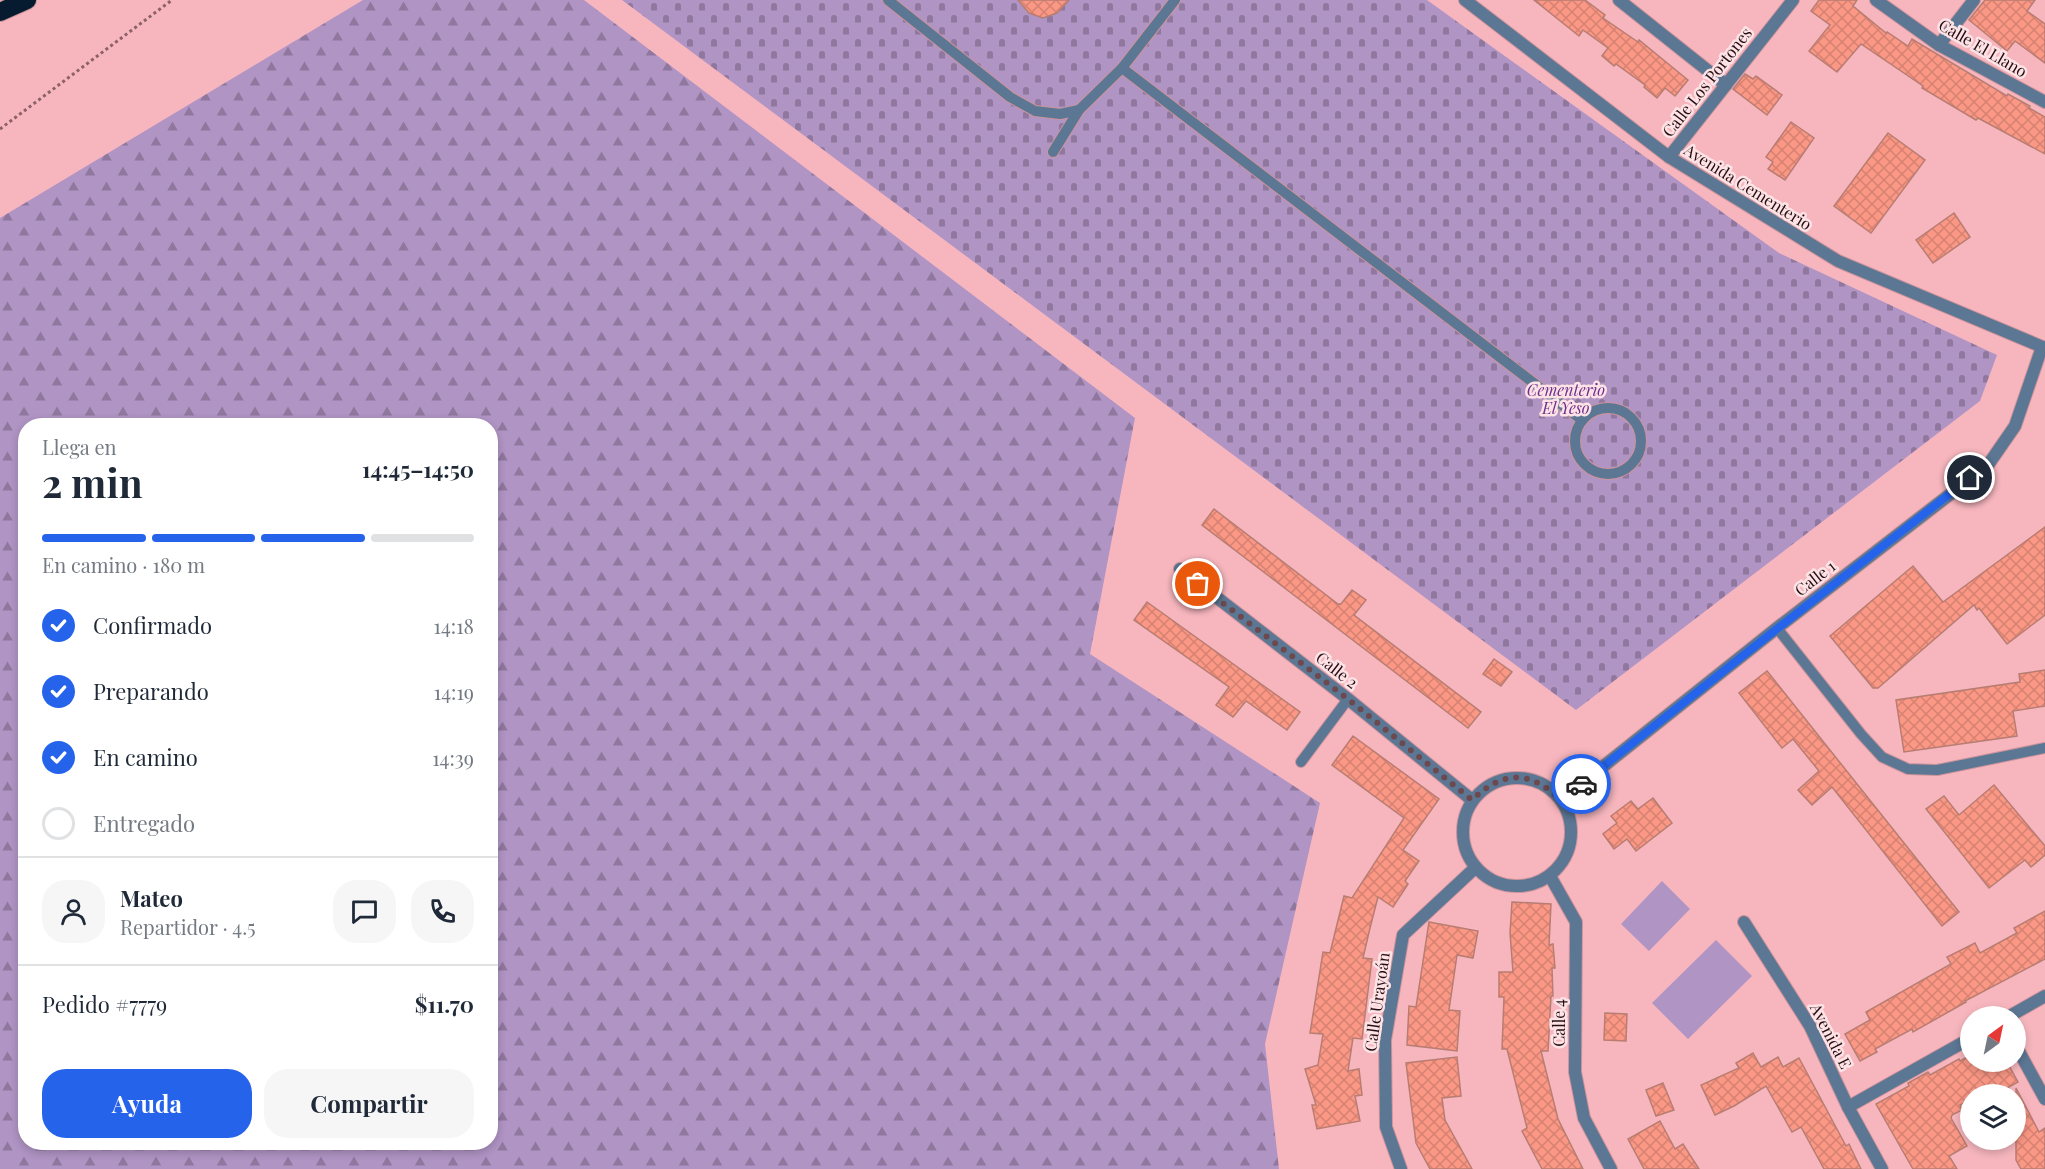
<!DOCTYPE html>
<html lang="es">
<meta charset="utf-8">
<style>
body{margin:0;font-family:"Playfair Display",serif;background:#f6f6f7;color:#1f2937;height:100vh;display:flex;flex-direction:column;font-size:22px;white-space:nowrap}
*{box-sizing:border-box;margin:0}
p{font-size:20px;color:#747a83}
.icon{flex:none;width:33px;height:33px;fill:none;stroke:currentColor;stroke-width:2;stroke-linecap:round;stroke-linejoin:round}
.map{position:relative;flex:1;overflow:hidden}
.sheet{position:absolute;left:18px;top:418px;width:480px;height:732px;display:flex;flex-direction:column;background:#fff;border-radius:24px;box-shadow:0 3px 9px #0003}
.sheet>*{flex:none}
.needle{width:39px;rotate:33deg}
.fabs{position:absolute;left:1960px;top:1006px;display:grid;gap:12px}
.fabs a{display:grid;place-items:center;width:66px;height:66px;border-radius:50%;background:#fff;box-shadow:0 3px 9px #0003;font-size:30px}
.pin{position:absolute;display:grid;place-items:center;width:51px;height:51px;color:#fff;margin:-26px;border:3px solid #fff;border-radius:50%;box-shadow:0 2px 6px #0007}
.courier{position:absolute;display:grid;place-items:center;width:60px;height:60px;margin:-30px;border:4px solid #2563eb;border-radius:50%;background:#fff;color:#222;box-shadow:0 2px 8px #0007}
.overview em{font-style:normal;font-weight:700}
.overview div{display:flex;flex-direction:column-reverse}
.overview{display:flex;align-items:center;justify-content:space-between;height:102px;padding:0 24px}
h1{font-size:39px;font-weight:700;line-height:45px}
.bar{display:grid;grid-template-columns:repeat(4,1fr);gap:9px 6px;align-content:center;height:72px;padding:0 24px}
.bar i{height:8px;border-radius:4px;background:#e0e1e3}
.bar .on{background:#2563eb}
.bar p{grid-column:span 4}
.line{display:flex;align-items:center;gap:15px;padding:0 24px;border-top:2px solid #e0e1e3}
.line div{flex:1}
.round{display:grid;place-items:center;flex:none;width:63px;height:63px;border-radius:24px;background:#f6f6f7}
ol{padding:0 24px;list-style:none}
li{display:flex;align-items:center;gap:18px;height:66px}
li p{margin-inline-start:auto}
li .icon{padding:6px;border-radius:50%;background:#2563eb;color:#fff;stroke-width:4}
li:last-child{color:#747a83}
li i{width:33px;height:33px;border:3px solid #e0e1e3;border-radius:50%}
.button{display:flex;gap:12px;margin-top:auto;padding:12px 24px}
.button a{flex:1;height:69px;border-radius:24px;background:#2563eb;color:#fff;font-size:24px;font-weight:700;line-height:69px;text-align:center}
.button a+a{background:#f6f6f7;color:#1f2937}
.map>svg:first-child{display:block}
.forest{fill:url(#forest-firs);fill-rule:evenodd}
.cemetery{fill:url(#cemetery-stones)}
.pitch{fill:#b094c4}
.building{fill:url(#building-cross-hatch);stroke:#b87d72;stroke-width:1.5}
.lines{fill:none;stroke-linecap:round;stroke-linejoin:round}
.lane-casing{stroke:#cd949b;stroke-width:12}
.street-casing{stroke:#cd949b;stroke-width:14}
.highway-casing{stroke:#cd949b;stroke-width:20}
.path{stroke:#8c6167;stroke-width:3;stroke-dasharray:3 3;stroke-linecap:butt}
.lane{stroke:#5c7794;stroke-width:10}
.street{stroke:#5c7794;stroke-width:12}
.highway{stroke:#061b30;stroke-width:18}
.done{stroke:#6d484e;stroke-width:6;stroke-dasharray:0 10.8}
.route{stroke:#2563eb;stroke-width:8}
.labels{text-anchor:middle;stroke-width:5;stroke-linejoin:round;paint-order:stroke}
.street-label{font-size:16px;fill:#230d11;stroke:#fee3e6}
.park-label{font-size:16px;font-style:italic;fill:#6b308d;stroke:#fee3e6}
</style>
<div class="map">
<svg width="2045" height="1169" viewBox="0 0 2045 1169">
<defs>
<pattern id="forest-firs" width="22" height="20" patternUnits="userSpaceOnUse" patternTransform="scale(1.5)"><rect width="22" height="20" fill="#b094c4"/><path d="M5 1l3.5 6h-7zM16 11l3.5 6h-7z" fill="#8f779e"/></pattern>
<pattern id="cemetery-stones" width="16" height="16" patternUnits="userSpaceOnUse" patternTransform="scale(1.5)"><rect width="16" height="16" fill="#b094c4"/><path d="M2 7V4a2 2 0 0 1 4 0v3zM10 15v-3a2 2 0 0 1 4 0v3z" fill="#8f779e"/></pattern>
<pattern id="building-cross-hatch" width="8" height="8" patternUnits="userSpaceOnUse" patternTransform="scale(1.5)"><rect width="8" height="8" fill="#fa9785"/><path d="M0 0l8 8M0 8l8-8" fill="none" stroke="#d68172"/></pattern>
</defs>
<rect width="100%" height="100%" fill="#f7b6be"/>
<path class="forest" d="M363,0H584L1135,418L1090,654L1320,803L1265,1044L1279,1169H0V218ZM26,426H490V1143H26Z"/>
<polygon class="cemetery" points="622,0 1427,0 1779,253 1997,355 1980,401 1576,710"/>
<g class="pitch">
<polygon points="1662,881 1690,909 1649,951 1621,924"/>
<polygon points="1716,940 1752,976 1688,1039 1652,1003"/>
</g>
<g class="building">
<polygon points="1018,0 1069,0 1057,13 1043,18 1029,13"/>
<polygon points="1534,0 1585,0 1605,15 1603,18 1638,42 1639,40 1688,80 1675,96 1665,88 1657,98 1644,87 1645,85 1616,64 1614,66 1602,56 1608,48 1583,30 1579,36"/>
<polygon points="1819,0 1857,0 1853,6 1886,33 1887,32 1908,46 1912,39 2007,96 2008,94 2030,106 2029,108 2045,117 2045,154 1978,118 1976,120 1922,88 1923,86 1861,44 1837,72 1809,51 1830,25 1811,11"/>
<polygon points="1985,0 2035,0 2027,11 2045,24 2045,63 2015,41 2007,51 1969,20"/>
<polygon points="1745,74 1753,79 1756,76 1782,95 1767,115 1733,89"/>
<polygon points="1791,122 1814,138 1785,180 1768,169 1773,162 1766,157"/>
<polygon points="1888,133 1925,160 1871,233 1834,206"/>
<polygon points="1954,213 1970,237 1933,263 1916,240"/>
<polygon points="1214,509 1338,604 1341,604 1352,590 1366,600 1354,615 1481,712 1468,728 1202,525"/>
<polygon points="2045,527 2045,615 2007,644 1979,608 1977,610 1974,605 1878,688 1873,688 1830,636 1913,566 1943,602"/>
<polygon points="1147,602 1300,712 1287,730 1246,701 1233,717 1216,705 1229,687 1134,620"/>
<polygon points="1494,659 1512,672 1501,686 1483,674"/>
<polygon points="2045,670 2045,706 2013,711 2017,736 1904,752 1896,700 2020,682 2019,674"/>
<polygon points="1767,671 1959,912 1942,926 1832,787 1812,805 1798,790 1819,771 1793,739 1782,748 1739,693"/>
<polygon points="1353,736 1439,799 1403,850 1419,861 1405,881 1408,884 1393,907 1378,897 1370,928 1363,958 1372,959 1362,1039 1353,1038 1348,1071 1359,1069 1362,1095 1355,1096 1360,1121 1317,1129 1312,1105 1316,1105 1305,1069 1318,1065 1323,1034 1310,1033 1323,952 1330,953 1344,896 1352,898 1404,818 1332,765"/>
<polygon points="1994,785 2045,846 2045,855 2031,867 2025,860 1989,888 1926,809 1944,796 1959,815"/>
<polygon points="1653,798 1672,823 1636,851 1627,839 1614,849 1603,834 1617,823 1611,816 1631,801 1638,809"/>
<polygon points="1512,902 1551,904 1549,945 1553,944 1555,968 1552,968 1553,996 1551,996 1548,1051 1541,1051 1558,1119 1583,1169 1542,1169 1522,1131 1527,1128 1507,1049 1502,1049 1504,997 1499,997 1499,972 1513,972 1510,933"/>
<polygon points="2045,911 2045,959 1965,1001 1966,1002 1913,1032 1912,1029 1875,1049 1877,1052 1860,1061 1845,1034 1870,1020 1866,1012 1951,964 1947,957 1975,943 1980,953 2017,933 2014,928"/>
<polygon points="1429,922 1478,931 1473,958 1457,955 1449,1010 1460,1011 1457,1051 1407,1045 1409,1006 1416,1007"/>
<polygon points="1605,1013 1627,1014 1626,1041 1604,1040"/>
<polygon points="1753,1053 1761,1067 1778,1057 1783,1067 1799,1058 1846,1146 1849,1144 1861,1169 1824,1169 1801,1127 1792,1132 1766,1086 1734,1106 1715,1115 1701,1085 1739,1068 1736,1063"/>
<polygon points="1971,1055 1971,1062 2007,1062 2018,1082 1995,1095 1971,1095 1971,1100 1960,1105 1962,1110 1952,1115 1951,1118 1967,1146 1949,1156 1957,1169 1913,1169 1876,1104 1909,1086 1908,1083 1928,1072 1930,1075 1959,1059 1960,1061"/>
<polygon points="1457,1057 1461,1096 1442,1098 1445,1120 1472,1169 1430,1169 1416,1143 1406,1063"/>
<polygon points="1663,1083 1674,1110 1656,1116 1646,1090"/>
<polygon points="2016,1088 2039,1132 2045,1128 2045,1169 2021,1169 2016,1160"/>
<polygon points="1660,1121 1675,1149 1683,1144 1699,1169 1644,1169 1628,1139"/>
</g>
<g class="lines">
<g class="lane-casing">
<g id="lane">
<polyline points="888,0 1010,97 1035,111 1060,114 1079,110"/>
<polyline points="1122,68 1582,420"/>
<polyline points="1053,152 1079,110 1122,68 1175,0"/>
<circle cx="1608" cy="441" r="33"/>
<polyline points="1777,628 1861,734 1882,757 1908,769 1937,770 2045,748"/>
<polyline points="1301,762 1348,699"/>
</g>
</g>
<g class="street-casing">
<g id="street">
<polyline points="1465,0 1669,157 1838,261 2045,348"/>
<polyline points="1619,0 1726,85"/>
<polyline points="1876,0 1939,45 2045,102"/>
<polyline points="1939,45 1974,0"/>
<polyline points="1669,157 1793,0"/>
<polyline points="1180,569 1348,699 1472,800"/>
<circle cx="1517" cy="832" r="54"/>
<polyline points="1561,800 1777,628 1988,465 2015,426 2042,347"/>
<polyline points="1550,876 1576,922 1575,1072 1584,1118 1611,1169"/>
<polyline points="1744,922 1810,1026 1848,1107 1882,1169"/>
<polyline points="2008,1017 2045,996"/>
<polyline points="2016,1046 2045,1099"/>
<polyline points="1848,1107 1971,1038"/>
<polyline points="1401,1169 1386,1127 1385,1040 1403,935 1475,868"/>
</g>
</g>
<g class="highway-casing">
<polyline id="highway" points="0,12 27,0"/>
</g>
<polyline class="path" points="0,129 172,0"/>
<use href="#lane" class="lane"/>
<use href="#street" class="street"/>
<use href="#highway" class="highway"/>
</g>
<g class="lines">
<path class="done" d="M1198,584L1348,699L1472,800C1504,770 1529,770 1561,800L1581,784"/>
<polyline class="route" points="1581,784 1778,628 1970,478"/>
</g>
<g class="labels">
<g class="street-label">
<text transform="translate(1983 48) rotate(30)" y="6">Calle El Llano</text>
<text transform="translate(1707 82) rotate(-52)" y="6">Calle Los Portones</text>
<text transform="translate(1748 187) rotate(32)" y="6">Avenida Cementerio</text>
<text transform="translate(1815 578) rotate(-38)" y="6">Calle 1</text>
<text transform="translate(1337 670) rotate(38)" y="6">Calle 2</text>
<text transform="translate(1377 1002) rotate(-82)" y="6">Calle Urayoán</text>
<text transform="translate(1559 1023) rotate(-90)" y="6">Calle 4</text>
<text transform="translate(1831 1036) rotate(63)" y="6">Avenida E</text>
</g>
<g class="park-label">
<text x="1566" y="396">Cementerio<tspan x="1566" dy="18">El Yeso</tspan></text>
</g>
</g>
</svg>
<div class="fabs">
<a><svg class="needle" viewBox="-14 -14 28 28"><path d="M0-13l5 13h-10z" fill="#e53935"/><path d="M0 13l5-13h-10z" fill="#747a83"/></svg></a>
<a><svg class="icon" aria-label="layers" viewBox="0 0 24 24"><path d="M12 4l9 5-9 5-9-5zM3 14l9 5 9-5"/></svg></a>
</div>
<div class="pin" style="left:1198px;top:584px;background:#ea580c"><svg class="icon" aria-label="bag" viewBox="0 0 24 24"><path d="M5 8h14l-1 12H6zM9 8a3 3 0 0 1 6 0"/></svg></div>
<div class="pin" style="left:1970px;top:478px;background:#1f2937"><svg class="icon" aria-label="home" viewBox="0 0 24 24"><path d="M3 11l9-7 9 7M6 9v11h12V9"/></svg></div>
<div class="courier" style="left:1581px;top:784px"><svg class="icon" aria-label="car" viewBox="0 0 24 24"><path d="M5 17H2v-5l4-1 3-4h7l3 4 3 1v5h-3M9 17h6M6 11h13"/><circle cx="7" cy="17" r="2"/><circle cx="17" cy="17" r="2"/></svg></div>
<section class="sheet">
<div class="overview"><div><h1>2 min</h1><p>Llega en</p></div><em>14:45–14:50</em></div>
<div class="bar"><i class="on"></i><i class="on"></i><i class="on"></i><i></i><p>En camino · 180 m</p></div>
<ol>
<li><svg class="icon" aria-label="check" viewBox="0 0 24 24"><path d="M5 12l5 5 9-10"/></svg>Confirmado<p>14:18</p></li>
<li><svg class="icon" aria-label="check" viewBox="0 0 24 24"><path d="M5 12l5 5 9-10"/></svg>Preparando<p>14:19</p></li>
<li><svg class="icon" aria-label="check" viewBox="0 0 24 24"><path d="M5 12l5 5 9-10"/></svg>En camino<p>14:39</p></li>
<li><i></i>Entregado</li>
</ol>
<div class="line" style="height:108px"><a class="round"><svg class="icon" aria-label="person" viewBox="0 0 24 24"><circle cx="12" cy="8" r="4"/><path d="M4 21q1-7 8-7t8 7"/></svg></a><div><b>Mateo</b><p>Repartidor · 4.5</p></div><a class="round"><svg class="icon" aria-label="chat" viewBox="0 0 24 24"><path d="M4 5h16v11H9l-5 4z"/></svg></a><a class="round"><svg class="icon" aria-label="phone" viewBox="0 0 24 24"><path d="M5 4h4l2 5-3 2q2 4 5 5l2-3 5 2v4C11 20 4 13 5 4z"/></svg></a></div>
<div class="line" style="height:78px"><div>Pedido #7779</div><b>$11.70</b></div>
<div class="button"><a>Ayuda</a><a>Compartir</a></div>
</section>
</div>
